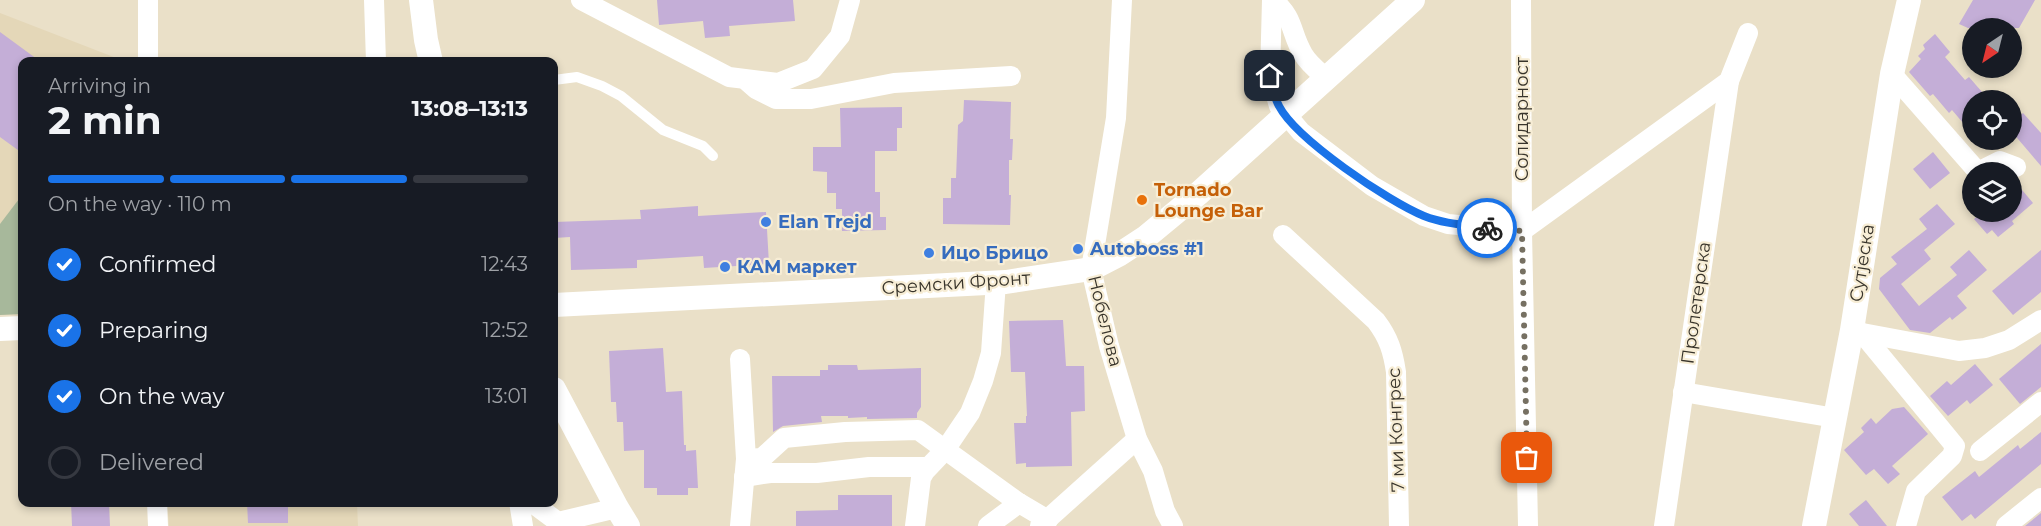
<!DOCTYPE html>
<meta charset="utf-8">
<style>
body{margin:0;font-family:Montserrat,sans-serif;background:#20242c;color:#f1f3f6;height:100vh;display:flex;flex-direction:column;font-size:22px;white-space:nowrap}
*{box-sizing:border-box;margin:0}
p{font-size:20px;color:#9ea1a6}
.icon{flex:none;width:33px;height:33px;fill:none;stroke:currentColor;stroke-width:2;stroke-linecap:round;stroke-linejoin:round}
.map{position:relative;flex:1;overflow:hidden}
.panel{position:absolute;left:18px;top:57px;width:540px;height:450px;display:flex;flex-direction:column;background:#171b24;border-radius:12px;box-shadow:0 3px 9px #0003}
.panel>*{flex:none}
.needle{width:39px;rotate:215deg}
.tools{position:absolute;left:1962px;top:18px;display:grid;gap:12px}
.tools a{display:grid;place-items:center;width:60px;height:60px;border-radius:50%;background:#171b24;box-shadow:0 3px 9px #0003;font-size:30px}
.pin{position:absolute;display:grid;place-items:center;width:51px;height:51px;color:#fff;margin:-26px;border-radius:12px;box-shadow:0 3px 9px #0006}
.courier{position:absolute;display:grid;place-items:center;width:60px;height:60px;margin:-30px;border:4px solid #1a73e8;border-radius:50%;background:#fff;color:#222;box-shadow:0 2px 8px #0007}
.summary em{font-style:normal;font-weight:700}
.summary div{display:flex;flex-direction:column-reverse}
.summary{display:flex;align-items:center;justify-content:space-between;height:102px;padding:0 30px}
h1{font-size:39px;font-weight:700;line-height:45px}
.bar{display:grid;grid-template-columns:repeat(4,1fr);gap:9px 6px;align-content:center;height:72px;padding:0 30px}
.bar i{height:8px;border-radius:4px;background:#363941}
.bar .active{background:#1a73e8}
.bar p{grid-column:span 4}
ol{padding:0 30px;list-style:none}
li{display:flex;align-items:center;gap:18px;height:66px}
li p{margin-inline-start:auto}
li .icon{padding:6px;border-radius:50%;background:#1a73e8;color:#fff;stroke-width:4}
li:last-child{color:#9ea1a6}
li i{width:33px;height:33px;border:3px solid #363941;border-radius:50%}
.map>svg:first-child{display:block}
.built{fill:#e4d7b8}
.green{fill:#a7b89b}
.building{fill:#c4aed7}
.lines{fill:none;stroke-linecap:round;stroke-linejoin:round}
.service{stroke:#fff;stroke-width:10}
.minor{stroke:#fff;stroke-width:20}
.tertiary{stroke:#fff;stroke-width:24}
.done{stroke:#767062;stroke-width:6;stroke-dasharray:0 10.8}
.route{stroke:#1a73e8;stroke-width:8}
.food-dot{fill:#e8710a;stroke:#f7edd5;stroke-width:2}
.shop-dot{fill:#3f7fe0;stroke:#f7edd5;stroke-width:2}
.labels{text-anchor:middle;stroke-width:4.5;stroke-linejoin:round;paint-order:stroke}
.street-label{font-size:18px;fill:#38342b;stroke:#f7edd5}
.food-label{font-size:18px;font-weight:bold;fill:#c56008;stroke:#f7edd5;text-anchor:start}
.shop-label{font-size:18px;font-weight:bold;fill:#366cbe;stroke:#f7edd5;text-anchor:start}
</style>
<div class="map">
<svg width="2041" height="526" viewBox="0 0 2041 526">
<rect width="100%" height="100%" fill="#eae0c8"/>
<g class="built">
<polygon points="0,13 124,61 22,62 22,314 0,315"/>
<polygon points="167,503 357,503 358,526 169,526"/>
</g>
<polygon class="green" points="19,199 22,202 22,314 0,315 0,224"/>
<g class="building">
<polygon points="657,0 793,0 795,21 729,26 730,36 705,38 703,21 659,25"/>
<polygon points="1973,0 2035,0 2019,28 2001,28 1990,22 1987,28 1968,28 1959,24"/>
<polygon points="0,32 41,62 22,62 22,153 0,137"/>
<polygon points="1935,34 1950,52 1945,57 1965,80 1969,77 1989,100 1972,100 1972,128 1970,125 1970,131 1952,110 1949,113 1933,94 1930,96 1909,72 1921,59 1918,56 1925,49 1923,45"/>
<polygon points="964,100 1011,102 1010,139 1013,139 1012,160 1009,160 1009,195 1011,195 1010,225 943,224 943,198 951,198 951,178 956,178 958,125 963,121"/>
<polygon points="902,107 902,128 897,128 897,151 875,151 875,192 880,192 880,217 886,217 886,230 842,231 842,209 836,209 836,193 827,193 827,172 813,171 813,147 841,147 840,108"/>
<polygon points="2023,113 2041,133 2041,166 2012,132 2012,123"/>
<polygon points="1933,152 1950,173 1930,189 1913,169"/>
<polygon points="2012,178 2033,203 2012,221 2014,224 1998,237 1992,230 1987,234 1974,219 1983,212 2012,212"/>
<polygon points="1937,204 1955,224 1924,250 1931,259 1901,284 1919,306 1957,275 1950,267 1969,250 1987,270 1957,296 1967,308 1952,320 1950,317 1930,333 1910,330 1879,289 1880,278 1897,264 1891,257 1927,229 1919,219"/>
<polygon points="698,206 698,216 766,212 769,264 704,268 703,256 637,260 637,268 571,270 570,237 554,238 554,222 641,219 640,210"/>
<polygon points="2041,250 2041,292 2013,315 1992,291"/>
<polygon points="1063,320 1066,366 1084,366 1085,411 1071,412 1072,466 1026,467 1026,463 1016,464 1014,423 1026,423 1026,416 1027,416 1025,372 1011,372 1009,321"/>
<polygon points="2041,344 2041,387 2020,404 1999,379"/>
<polygon points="663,348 666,392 682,391 684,445 686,445 686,451 696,450 698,488 688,488 688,495 657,495 657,488 644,488 644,450 624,451 623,422 617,422 616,402 611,402 609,351"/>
<polygon points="1975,364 1993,385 1970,404 1967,400 1948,416 1930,396 1947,381 1951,385"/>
<polygon points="828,365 857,365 858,370 921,368 921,407 917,413 917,418 867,419 867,417 848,418 848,416 821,416 822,422 783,426 773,432 772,376 820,376 820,370 828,370"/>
<polygon points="1904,407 1928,434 1892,466 1900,474 1888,484 1874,469 1866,475 1844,450 1864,432 1861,428 1871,418 1876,424 1892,409"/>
<polygon points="2041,432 2041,464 1975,519 1971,514 1962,521 1942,497 1975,471 1979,477 2018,445 2020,449"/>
<polygon points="838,495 892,495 892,526 796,526 796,511 838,510"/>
<polygon points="1866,500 1887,526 1859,526 1849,514"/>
<polygon points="71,502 109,502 110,526 72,526"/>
<polygon points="247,502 288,502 288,523 248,523"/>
<polygon points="2041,513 2041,526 2025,526"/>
</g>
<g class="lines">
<polyline class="service" points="554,80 577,77 602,86 621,96 663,130 703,146 713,156"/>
<g class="minor">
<polyline points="374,0 376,62"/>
<polyline points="581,0 729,77 778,83 813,69 840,36 850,0"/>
<polyline points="1122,0 1116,118 1091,269 1109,346 1137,439 1153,471 1165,511 1173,526"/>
<polyline points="1272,0 1270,76 1279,106 1301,132 1372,186 1424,216 1448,224 1522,231 1729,81 1748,33"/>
<path d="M1273,0C1295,19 1290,32 1303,54C1308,63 1318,71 1326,78"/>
<polyline points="1521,0 1522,231 1528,526"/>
<polyline points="148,62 148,0"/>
<polyline points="1892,74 1978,172 2000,161 2016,167"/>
<polyline points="748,82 756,89 776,99 811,99 894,83 1011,76"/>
<path d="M1283,235L1376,321C1389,338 1393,352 1396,372L1399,526"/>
<polyline points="1857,332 1959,351 1985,348 2009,340 2041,320"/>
<polyline points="1862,333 1955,446 1952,456 1916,491 1906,526"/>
<polyline points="1683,392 1835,418"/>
<polyline points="1980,451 2041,402"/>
<polyline points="746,459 762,458 784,438 845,432 918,430 1019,503 1048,520"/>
<polyline points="744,477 770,473 817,473 869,467 928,467"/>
<polyline points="157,502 158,526"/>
<polyline points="519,502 523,526"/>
<polyline points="531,502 558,522 617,508"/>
<polyline points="740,526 746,459 740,359"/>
<polyline points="915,526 921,478 925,471 945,450 970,413 983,381 991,353 996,282"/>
<polyline points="988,526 1019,503"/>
<polyline points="1040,526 1137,439"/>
<polyline points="1664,526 1729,81"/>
<polyline points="2006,526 2041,498"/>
</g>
<g class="tertiary">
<polyline points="421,0 426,40 431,62"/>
<polyline points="554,305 1006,282 1091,269 1120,254 1146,237 1198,194 1413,0"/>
<polyline points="0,329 22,328"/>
<polyline points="554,389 617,508 628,526"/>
<polyline points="1814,526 1852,330 1892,74 1909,0"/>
</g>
</g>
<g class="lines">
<polyline class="done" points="1487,228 1522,231 1527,458"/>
<path class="route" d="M1270,76C1272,86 1274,97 1279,106C1296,139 1389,202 1424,216C1444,224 1466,225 1487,228"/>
</g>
<circle class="food-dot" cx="1142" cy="200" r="6"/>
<g class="shop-dot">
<circle cx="766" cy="222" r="6"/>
<circle cx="1078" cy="249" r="6"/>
<circle cx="929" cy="253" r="6"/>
<circle cx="725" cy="267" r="6"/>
</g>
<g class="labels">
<g class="street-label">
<text transform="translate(1522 119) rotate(-90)" y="6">Солидарност</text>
<text transform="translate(1862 263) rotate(-81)" y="6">Сутјеска</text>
<text transform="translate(956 283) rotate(-4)" y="6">Сремски Фронт</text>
<text transform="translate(1696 303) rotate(-82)" y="6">Пролетерска</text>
<text transform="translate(1105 321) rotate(76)" y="6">Нобелова</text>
<text transform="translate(1396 430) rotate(-92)" y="6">7 ми Конгрес</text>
</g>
<g class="food-label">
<text x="1154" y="196">Tornado<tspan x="1154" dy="21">Lounge Bar</tspan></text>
</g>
<g class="shop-label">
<text x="778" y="228">Elan Trejd</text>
<text x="1090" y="255">Autoboss #1</text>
<text x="941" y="259">Ицо Брицо</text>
<text x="737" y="273">КАМ маркет</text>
</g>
</g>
</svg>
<div class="tools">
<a><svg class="needle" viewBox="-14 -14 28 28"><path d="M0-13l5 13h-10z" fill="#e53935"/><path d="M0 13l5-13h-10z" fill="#9ea1a6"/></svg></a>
<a><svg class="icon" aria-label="locate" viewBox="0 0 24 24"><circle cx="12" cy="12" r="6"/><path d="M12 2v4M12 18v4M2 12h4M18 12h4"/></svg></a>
<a><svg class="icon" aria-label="layers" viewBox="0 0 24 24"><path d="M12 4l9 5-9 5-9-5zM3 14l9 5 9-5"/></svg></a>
</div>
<div class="pin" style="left:1527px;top:458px;background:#ea580c"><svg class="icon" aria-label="bag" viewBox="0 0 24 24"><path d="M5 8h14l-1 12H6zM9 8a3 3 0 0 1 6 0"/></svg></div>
<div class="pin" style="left:1270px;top:76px;background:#1f2937"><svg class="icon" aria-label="home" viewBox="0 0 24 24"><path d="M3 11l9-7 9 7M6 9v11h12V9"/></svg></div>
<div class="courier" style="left:1487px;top:228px"><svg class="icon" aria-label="bike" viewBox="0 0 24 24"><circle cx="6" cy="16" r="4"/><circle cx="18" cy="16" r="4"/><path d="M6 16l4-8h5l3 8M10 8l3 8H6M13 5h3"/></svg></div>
<section class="panel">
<div class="summary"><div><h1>2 min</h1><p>Arriving in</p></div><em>13:08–13:13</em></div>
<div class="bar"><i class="active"></i><i class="active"></i><i class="active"></i><i></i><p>On the way · 110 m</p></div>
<ol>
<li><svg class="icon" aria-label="check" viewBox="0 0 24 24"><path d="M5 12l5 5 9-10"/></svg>Confirmed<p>12:43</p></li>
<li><svg class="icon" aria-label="check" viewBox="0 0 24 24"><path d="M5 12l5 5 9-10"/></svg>Preparing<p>12:52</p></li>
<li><svg class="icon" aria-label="check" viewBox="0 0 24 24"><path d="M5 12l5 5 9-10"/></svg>On the way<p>13:01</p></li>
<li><i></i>Delivered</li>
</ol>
</section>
</div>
